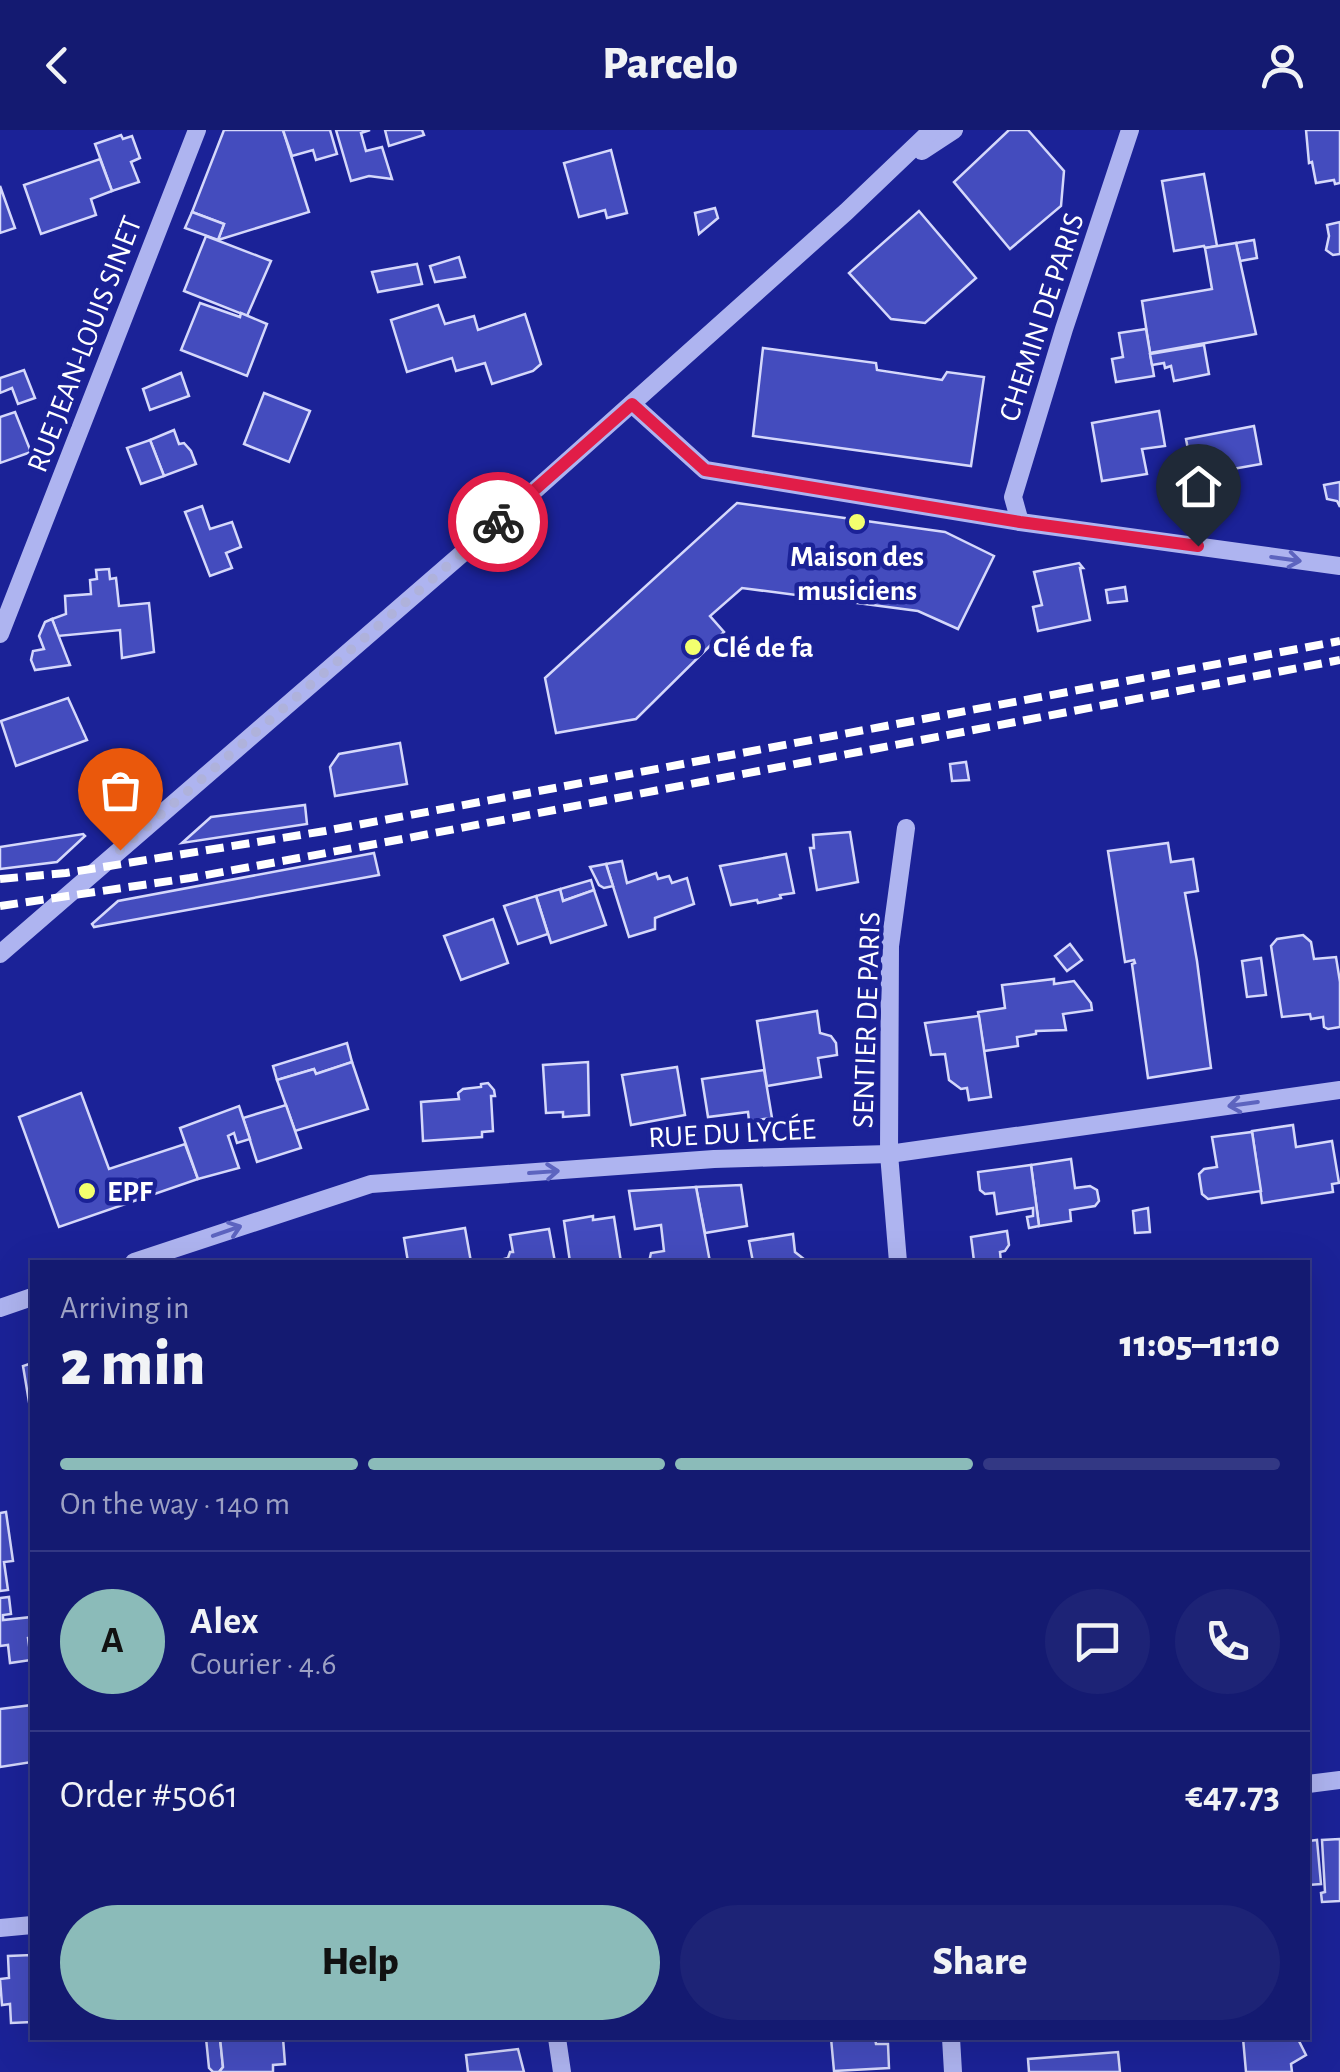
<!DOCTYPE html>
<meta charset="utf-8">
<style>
body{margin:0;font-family:"Alegreya Sans",sans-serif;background:#1d2376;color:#f1f3f6;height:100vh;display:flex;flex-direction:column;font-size:38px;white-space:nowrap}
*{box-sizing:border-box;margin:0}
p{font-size:32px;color:#9da1c3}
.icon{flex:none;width:55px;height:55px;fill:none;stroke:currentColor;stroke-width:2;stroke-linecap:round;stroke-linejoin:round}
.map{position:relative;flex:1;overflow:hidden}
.details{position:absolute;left:30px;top:1130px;width:1280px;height:780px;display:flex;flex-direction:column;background:#141a71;border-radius:0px;box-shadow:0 10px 40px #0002,0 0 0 2px #333884}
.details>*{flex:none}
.pin{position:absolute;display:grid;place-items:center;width:85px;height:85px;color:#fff;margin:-102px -42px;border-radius:50% 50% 50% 0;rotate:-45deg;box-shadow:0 0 10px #0007}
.pin .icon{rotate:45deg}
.courier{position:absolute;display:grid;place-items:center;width:100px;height:100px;margin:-50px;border:8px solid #e11d48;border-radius:50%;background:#fff;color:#222;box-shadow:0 2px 12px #0007}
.headline em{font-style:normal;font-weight:800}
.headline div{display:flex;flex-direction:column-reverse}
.headline{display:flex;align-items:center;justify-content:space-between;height:170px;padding:0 30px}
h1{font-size:65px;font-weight:800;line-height:75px}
.bar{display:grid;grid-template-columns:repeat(4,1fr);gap:15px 10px;align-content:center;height:120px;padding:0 30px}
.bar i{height:12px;border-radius:8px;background:#333884}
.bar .selected{background:#8bbbb9}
.bar p{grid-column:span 4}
.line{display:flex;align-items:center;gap:25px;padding:0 30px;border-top:2px solid #333884}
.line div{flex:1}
.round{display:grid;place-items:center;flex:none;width:105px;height:105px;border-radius:52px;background:#1d2376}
.button{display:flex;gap:20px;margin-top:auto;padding:20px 30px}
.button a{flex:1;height:115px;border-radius:60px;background:#8bbbb9;color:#111;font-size:40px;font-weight:800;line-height:115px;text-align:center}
.button a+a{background:#1d2376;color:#f1f3f6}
header{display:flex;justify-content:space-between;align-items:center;height:130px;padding:0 30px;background:#141a71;font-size:45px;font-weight:800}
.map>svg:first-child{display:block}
.building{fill:#444cbe;stroke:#d5d8fb;stroke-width:2.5}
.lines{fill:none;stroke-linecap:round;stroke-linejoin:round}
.minor{stroke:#aeb4f0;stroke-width:18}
.rail{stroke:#fff;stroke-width:8;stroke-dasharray:18 8;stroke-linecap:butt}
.oneway{stroke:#5d64bf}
.done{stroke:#afb2db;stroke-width:10;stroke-dasharray:0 18}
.route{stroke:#e11d48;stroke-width:12}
.poi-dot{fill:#f3ff6e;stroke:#1b2297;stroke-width:4}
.labels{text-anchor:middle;stroke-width:9;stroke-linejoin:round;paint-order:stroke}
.street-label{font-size:30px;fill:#fff;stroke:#1b2297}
.poi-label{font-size:30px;font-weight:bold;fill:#fff;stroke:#1b2297;text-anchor:start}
</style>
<header><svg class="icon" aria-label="back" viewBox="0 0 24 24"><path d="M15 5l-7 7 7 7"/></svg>Parcelo<svg class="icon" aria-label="person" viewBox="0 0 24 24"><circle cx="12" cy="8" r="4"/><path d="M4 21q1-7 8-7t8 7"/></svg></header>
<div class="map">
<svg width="1340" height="1942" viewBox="0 0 1340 1942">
<rect width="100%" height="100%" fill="#1b2297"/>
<g class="building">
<polygon points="224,0 283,0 309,82 218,110 224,94 192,82"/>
<polygon points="283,0 330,0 337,24 316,30 313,20 292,26"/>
<polygon points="336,0 370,0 361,3 366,21 382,17 392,49 369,46 351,51"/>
<polygon points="385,0 422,0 424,5 389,16"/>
<polygon points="1009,0 1028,0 1064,41 1061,76 1010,119 954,52"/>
<polygon points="1306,0 1340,0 1340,53 1335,54 1334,50 1316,53 1312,32 1309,33"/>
<polygon points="121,5 123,9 132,6 140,28 131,32 139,52 112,61 95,14"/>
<polygon points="611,20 627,83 607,88 605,80 579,87 564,33"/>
<polygon points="100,29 112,61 91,69 96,85 41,104 24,55"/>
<polygon points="1204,44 1217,116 1205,118 1204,116 1174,121 1162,51"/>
<polygon points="0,56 15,98 0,103"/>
<polygon points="715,78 718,88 699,104 695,83"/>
<polygon points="919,81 976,148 925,193 891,189 849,143"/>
<polygon points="192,82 224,94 218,110 185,98"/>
<polygon points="1340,92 1340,124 1333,125 1326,120 1329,106 1327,95"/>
<polygon points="206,106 271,131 247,186 184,161"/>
<polygon points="1254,110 1257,128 1240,131 1236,113"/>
<polygon points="1236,113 1256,204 1150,223 1142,171 1212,159 1205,118"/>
<polygon points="459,127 465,147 435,152 430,136"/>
<polygon points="417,134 422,154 378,162 372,142"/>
<polygon points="200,173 240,187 241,183 267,194 247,246 181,220"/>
<polygon points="438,175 445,194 474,186 478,200 525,184 541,234 533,241 492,254 485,233 456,241 452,228 407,242 391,190"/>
<polygon points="1146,199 1154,246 1116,252 1112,229 1123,227 1119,203"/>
<polygon points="1204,215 1209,244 1174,251 1171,236 1165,238 1164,233 1152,235 1150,224"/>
<polygon points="763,218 876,233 877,240 942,250 947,242 984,247 971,336 753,306"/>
<polygon points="24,240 35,268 18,274 12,258 0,263 0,248"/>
<polygon points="181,243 189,266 150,280 143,259"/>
<polygon points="264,263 310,281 289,332 244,314"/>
<polygon points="1159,281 1165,316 1142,319 1147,344 1102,351 1092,293"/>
<polygon points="15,282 31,322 0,333 0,287"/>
<polygon points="1254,296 1261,334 1193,346 1186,309"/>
<polygon points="174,300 179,314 184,313 191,321 196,334 164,346 150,310"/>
<polygon points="150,310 164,346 141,354 127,318"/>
<polygon points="1340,352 1340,377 1337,371 1327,369 1324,355"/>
<polygon points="737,373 945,402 994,426 958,499 918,481 742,458 710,486 724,502 636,589 556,603 545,548"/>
<polygon points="202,376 210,399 232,392 241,417 226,423 232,438 210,446 185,382"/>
<polygon points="1079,433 1083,438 1080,438 1090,490 1038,501 1033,477 1042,475 1034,442"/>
<polygon points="109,439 110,449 116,448 119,476 149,473 154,522 122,528 120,500 58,506 52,489 66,484 65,466 91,464 90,450 97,449 96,440"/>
<polygon points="1125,457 1127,471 1108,473 1106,460"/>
<polygon points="52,489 70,535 35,540 31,530 33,521 44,519 39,506 45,492"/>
<polygon points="68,568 87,610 16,636 1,591"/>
<polygon points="400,613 407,654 335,666 330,637 339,624"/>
<polygon points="966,632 969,650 952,651 950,634"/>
<polygon points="305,675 307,694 182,713 211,687"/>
<polygon points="850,702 858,752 817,760 810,718 814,718 813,705"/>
<polygon points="83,704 85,706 57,732 0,739 0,717"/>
<polygon points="1168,713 1171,732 1193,729 1198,761 1185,763 1197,831 1211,938 1148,948 1132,834 1135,833 1134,830 1125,832 1108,721"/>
<polygon points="374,723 379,745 105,795 94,797 92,794 118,771"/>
<polygon points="786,724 794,763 780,765 781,768 758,773 757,770 731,775 720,736"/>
<polygon points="622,731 627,753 656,743 658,749 669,746 672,753 687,748 694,774 655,788 655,799 629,807 606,734"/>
<polygon points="606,734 613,756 604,758 599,755 590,737"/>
<polygon points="591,750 594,760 563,771 560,759"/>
<polygon points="560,759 563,771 594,760 606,795 551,813 536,766"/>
<polygon points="536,766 548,804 518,814 504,776"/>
<polygon points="493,789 508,833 461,850 444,806"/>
<polygon points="1303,805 1311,812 1314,829 1336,827 1340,852 1340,897 1328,899 1324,897 1323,887 1311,889 1310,884 1282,887 1271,816 1277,809"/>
<polygon points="1070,814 1082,830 1067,841 1055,826"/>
<polygon points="1261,828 1266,865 1247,867 1242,831"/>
<polygon points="1054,849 1054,854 1074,851 1091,873 1092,880 1063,884 1066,900 1036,901 1036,904 1017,907 1018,916 984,921 978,882 1005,878 1002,855"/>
<polygon points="817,881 820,903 831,906 836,913 837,925 818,928 821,947 767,956 757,891"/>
<polygon points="979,886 991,967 969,970 967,958 961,959 949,950 945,924 931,925 925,893"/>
<polygon points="347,913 352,932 316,944 314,939 277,950 273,936"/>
<polygon points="352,932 368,979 295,1001 277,950 314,939 316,944"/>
<polygon points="588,932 589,985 563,987 563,982 546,983 543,935"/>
<polygon points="677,937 685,985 631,995 622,945"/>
<polygon points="764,940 772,988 749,991 748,982 708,987 702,949"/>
<polygon points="488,953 494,960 495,966 491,966 493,1001 482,1002 482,1007 423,1011 421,972 459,969 458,963 463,959 481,957 481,954"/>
<polygon points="81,963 109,1039 185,1014 198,1049 59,1097 19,987"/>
<polygon points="286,975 301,1018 257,1032 243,988"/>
<polygon points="239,976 250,1009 237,1013 234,1003 228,1006 239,1038 198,1049 180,998"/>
<polygon points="1293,995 1296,1017 1332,1011 1339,1053 1332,1054 1333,1062 1262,1073 1252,1001"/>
<polygon points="1252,1002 1261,1061 1208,1069 1202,1064 1199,1044 1204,1039 1217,1037 1212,1007"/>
<polygon points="1071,1029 1075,1058 1090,1056 1097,1060 1099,1071 1095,1076 1070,1080 1071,1091 1039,1096 1031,1035"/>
<polygon points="1031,1035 1039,1096 1029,1098 1027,1087 1033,1086 1033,1078 997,1084 994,1063 985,1064 980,1060 978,1042"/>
<polygon points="741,1055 747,1096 705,1103 696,1057"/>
<polygon points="696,1057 710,1132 649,1132 651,1123 664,1121 661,1095 635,1099 629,1061"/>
<polygon points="1148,1078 1150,1102 1135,1103 1133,1081"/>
<polygon points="593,1086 593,1090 614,1087 621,1132 570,1132 564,1091"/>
<polygon points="465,1098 471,1132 408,1132 404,1108"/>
<polygon points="549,1099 555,1132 501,1132 500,1130 508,1128 510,1122 513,1122 510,1105"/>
<polygon points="1007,1101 1009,1115 1005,1121 1000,1122 1001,1132 969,1132 974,1131 971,1107"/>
<polygon points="793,1104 795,1122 804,1129 804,1132 753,1132 749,1111"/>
<polygon points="32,1233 32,1290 23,1236"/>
<polygon points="6,1382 13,1431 4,1432 8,1460 0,1461 0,1383"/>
<polygon points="9,1467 11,1484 3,1485 3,1490 32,1487 32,1507 28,1508 31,1530 10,1533 8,1515 0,1516 0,1468"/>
<polygon points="32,1575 32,1632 0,1637 0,1579"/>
<polygon points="1340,1709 1340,1771 1322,1772 1321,1763 1325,1762 1322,1710"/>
<polygon points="1317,1710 1321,1754 1308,1755 1308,1711"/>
<polygon points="32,1825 32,1892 11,1893 10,1874 2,1875 0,1849 9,1848 8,1826"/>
<polygon points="206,1908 220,1908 223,1937 219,1942 213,1942 209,1938"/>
<polygon points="220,1908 283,1908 285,1934 273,1935 273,1942 219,1942 223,1937"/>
<polygon points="831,1908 875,1908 876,1914 888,1914 889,1938 834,1941"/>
<polygon points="1243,1908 1300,1908 1298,1909 1306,1925 1291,1934 1292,1942 1246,1942"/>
<polygon points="518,1919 524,1942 468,1942 466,1925"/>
<polygon points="1118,1922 1120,1942 1029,1942 1028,1929"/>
</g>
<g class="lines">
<g class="minor">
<polyline points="922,21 954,0"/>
<polyline points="632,274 705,340 1020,392 1340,436"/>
<polyline points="1020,392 1013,367 1064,199 1130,0"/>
<polyline points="0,504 197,0"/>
<polyline points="0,824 524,370 846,82 932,0"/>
<polyline points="134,1132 371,1054 714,1029 889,1024 1340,960"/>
<polyline points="898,1132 889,1024 890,816 906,698"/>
<polyline points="0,1178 32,1167"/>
<polyline points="1308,1654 1340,1650"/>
<polyline points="0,1798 32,1795"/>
<polyline points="557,1908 562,1942"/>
<polyline points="951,1908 953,1942"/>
</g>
<g class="rail">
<polyline points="0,749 66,743 325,701 1340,511"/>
<polyline points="0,776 190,748 408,708 1340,530"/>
</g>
</g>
<defs><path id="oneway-shaft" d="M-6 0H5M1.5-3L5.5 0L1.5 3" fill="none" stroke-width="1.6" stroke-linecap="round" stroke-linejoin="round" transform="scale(2.5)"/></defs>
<g class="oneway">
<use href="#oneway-shaft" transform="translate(1286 429) rotate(8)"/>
<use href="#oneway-shaft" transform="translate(1243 974) rotate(172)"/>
<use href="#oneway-shaft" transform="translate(544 1042) rotate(-4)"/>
<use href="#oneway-shaft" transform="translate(227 1101) rotate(-19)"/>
</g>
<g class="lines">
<polyline class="done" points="120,720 498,392"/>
<polyline class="route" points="498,392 632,274 705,340 1020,392 1198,416"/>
</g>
<g class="poi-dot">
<circle cx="857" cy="392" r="10"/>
<circle cx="693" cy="517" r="10"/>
<circle cx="87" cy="1061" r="10"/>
</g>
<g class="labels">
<g class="street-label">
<text transform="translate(1041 187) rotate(-72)" y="10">CHEMIN DE PARIS</text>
<text transform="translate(84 214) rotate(-69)" y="10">RUE JEAN-LOUIS SINET</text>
<text transform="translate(866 890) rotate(-88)" y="10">SENTIER DE PARIS</text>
<text transform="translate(732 1003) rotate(-3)" y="10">RUE DU LYCÉE</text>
</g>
<g class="poi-label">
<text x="857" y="436" text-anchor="middle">Maison des<tspan x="857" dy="34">musiciens</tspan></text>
<text x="713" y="527">Clé de fa</text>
<text x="107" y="1071">EPF</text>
</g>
</g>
</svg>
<div class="pin" style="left:120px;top:720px;background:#ea580c"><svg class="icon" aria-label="bag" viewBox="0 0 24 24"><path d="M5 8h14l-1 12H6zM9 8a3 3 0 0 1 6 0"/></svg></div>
<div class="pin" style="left:1198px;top:416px;background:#1f2937"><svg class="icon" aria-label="home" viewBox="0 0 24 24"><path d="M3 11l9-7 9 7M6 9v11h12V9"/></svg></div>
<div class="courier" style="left:498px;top:392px"><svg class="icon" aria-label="bike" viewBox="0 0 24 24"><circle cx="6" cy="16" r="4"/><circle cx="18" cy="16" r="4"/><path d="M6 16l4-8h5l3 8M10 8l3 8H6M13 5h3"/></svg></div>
<section class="details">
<div class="headline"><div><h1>2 min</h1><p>Arriving in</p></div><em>11:05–11:10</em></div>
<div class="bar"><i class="selected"></i><i class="selected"></i><i class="selected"></i><i></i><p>On the way · 140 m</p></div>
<div class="line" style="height:180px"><b class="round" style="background:#8bbbb9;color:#111">A</b><div><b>Alex</b><p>Courier · 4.6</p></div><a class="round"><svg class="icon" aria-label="chat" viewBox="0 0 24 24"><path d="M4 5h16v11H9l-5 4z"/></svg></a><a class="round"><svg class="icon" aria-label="phone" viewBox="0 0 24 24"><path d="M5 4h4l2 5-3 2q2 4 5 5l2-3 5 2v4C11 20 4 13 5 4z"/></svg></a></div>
<div class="line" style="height:130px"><div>Order #5061</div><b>€47.73</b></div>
<div class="button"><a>Help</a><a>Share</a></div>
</section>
</div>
